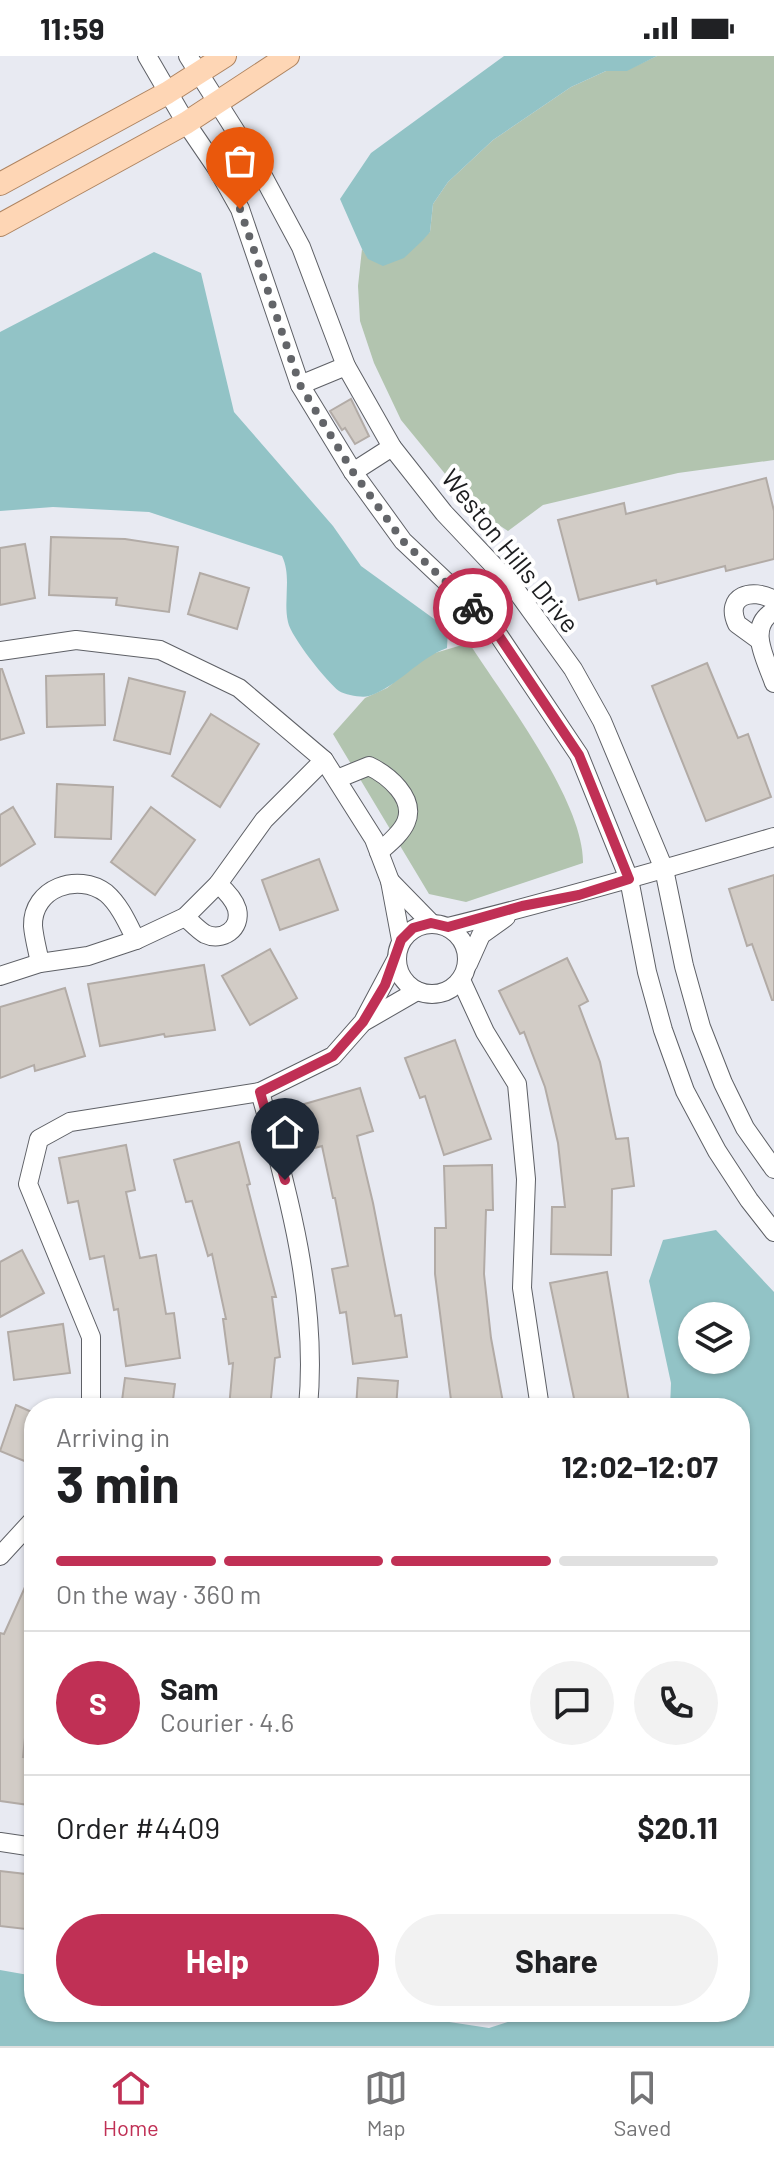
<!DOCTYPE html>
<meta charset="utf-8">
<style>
body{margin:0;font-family:Barlow,sans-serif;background:#f2f2f2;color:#202124;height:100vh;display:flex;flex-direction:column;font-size:30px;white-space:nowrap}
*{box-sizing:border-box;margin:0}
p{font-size:26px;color:#757577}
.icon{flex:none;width:44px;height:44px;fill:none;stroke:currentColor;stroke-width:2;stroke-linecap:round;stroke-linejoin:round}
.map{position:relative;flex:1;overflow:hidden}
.panel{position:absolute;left:24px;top:1342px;width:726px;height:624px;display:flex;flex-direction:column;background:#fff;border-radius:32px;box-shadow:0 2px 6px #0004}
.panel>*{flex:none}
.tools{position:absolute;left:678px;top:1246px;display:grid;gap:16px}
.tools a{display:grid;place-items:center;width:72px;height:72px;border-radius:50%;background:#fff;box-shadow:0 2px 6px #0004;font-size:40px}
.pin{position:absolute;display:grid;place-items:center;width:68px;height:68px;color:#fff;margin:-82px -34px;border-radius:50% 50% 50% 0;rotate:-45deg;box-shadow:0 0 8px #0007}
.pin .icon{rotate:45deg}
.courier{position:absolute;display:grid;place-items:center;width:80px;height:80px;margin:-40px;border:6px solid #c03055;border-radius:50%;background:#fff;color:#222;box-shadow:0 2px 10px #0007}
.summary em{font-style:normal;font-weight:700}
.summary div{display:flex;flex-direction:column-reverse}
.summary{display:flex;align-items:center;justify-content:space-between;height:136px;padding:0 32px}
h1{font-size:52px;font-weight:700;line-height:60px}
.bar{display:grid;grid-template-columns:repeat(4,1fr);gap:12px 8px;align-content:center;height:96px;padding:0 32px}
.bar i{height:10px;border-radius:6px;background:#e0e0e0}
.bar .selected{background:#c03055}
.bar p{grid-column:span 4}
.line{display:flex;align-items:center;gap:20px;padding:0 32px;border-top:2px solid #e0e0e0}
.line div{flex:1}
.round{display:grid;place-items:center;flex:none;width:84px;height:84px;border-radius:42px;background:#f2f2f2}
.button{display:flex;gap:16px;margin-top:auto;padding:16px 32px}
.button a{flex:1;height:92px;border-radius:48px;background:#c03055;color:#fff;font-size:32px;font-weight:700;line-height:92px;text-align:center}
.button a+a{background:#f2f2f2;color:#202124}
.status{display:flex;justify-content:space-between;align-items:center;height:56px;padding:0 40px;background:#fff;direction:ltr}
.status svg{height:22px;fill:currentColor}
.tab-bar{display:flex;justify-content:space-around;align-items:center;height:112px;border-top:2px solid #e0e0e0;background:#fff;font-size:22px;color:#757577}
.tab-bar a{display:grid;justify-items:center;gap:4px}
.tab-bar .selected{color:#c03055}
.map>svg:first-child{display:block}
.green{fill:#b2c4af}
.water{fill:#92c3c6;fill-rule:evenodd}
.building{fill:#d2ccc6;stroke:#b2aba6;stroke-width:2}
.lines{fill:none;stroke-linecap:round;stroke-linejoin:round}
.minor-casing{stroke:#5e6066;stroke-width:20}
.major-casing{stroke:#ae8461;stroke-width:24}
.minor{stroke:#fff;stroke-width:18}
.major{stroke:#fed6b5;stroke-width:22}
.done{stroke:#636569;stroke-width:8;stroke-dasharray:0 14.4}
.route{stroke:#c03055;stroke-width:10}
.labels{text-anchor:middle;stroke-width:8;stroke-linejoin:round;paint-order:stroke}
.street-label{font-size:26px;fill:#1c1d1f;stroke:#fff}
</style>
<div class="status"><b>11:59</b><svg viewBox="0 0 49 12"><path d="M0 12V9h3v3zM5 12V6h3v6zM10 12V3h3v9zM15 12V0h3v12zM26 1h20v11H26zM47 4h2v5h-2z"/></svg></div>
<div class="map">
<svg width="774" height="1990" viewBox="0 0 774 1990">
<rect width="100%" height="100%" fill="#e8eaf2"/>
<g class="green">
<polygon points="657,0 774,0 774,404 678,417 543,449 508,475 473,452 401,364 374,307 360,265 358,230 362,193 369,203 430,176 433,148 448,126 493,84 571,31 606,15 627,14"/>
<path d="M469,587C503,640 584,745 583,807L466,846L429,838L333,678L365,642L387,632L428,599Z"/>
</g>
<g class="water">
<polygon points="504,0 657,0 627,15 606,15 571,31 493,84 448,126 433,148 430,176 422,185 404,202 383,210 368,203 362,193 340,143 371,97"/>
<path d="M154,196L201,217L234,356L333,470L361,510L448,573L447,592C417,603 399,630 369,640C362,642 346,639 339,635C327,626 291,581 288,566C283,544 292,521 282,500L149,456L53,451L0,455V276Z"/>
<path d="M716,1174L774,1236V1990H0V1914L34,1920V1956H412L423,1962L489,1972L539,1956H740V1352H670L671,1327L649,1225L663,1184ZM736,1260V1304H692V1260Z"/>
</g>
<g class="building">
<polygon points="351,343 369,380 355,388 345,372 342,374 330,355"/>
<polygon points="766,422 774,455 774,503 726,515 725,510 657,528 656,524 579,544 558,464 624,447 626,458"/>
<polygon points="51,481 125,483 178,491 169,556 116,549 117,542 49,539"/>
<polygon points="25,488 35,542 0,549 0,492"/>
<polygon points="200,517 249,532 237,573 188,558"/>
<polygon points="707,607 738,682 748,678 771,741 706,765 652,630"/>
<polygon points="0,613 2,613 24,677 0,684"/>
<polygon points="104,618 105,669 47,671 46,620"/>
<polygon points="129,622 185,636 170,698 114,684"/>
<polygon points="211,658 259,688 220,751 172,720"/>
<polygon points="57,728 113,731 111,783 55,781"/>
<polygon points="13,751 35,788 0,810 0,759"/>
<polygon points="151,751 195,784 155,839 111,806"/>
<polygon points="319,803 338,854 280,874 262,824"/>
<polygon points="774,819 774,944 772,944 752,888 747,890 729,833"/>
<polygon points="270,893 297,942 250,969 222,920"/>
<polygon points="567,902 588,945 579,950 600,1006 616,1083 628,1082 634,1130 612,1133 611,1199 551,1198 552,1151 565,1151 558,1087 545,1031 524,976 520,978 499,935"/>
<polygon points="204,909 215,974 165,981 164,978 100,990 88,928"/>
<polygon points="65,932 85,1000 35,1015 34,1009 0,1022 0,951"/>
<polygon points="455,984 491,1083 444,1099 425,1040 420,1042 405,1002"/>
<polygon points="360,1032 373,1075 357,1080 373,1147 395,1260 401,1259 407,1301 353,1308 346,1256 340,1257 332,1213 348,1210 335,1142 333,1142 322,1090 307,1094 294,1051"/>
<polygon points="239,1086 250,1128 247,1129 276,1241 272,1241 280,1301 275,1302 270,1352 229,1352 233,1307 229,1308 223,1263 226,1263 212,1198 208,1200 192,1145 186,1146 174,1104"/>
<polygon points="126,1089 135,1134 126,1136 140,1202 156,1199 166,1258 174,1257 180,1302 126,1310 118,1253 114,1254 104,1200 90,1203 78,1145 68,1147 59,1102"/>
<polygon points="492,1109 493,1154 486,1154 484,1218 491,1282 504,1352 452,1352 435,1218 435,1172 446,1172 444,1110"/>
<polygon points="22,1194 44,1237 0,1261 0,1206"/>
<polygon points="607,1216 630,1352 576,1352 550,1227"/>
<polygon points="63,1268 70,1317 14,1324 8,1276"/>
<polygon points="125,1322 175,1328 172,1352 121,1352"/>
<polygon points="358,1322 398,1325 396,1352 356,1352"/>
<polygon points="16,1349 34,1357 34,1409 0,1395"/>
<polygon points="34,1511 34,1635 30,1634 23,1701 34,1702 29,1749 0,1745 0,1577 4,1578"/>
<polygon points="0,1815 34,1819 34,1874 0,1870"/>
</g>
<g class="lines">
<g class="minor-casing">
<g id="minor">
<polyline points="147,0 186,67 218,114 240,153 300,329 353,416 403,485 491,568 579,699 629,823 647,916 663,974 685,1035 717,1095 749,1144 774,1176"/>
<polyline points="188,0 257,109 301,191 346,310 392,391 444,457 513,530 573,613 602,665 664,813 684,910 701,971 723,1027 745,1072 774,1113"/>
<polyline points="300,329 346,310"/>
<polyline points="353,416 392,391"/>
<path d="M774,555C746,571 766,603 774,627"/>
<path d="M759,584L737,568C724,540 752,531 774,544"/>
<polyline points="0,595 76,584 160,594 239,632 324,704 374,783 390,825 401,884"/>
<path d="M337,723L369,710C388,719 416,742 406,766C401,778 388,788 379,796"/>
<polyline points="390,825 431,867"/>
<path d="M185,861C191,866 198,874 205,878C222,886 242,873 237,853C234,843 226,835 218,828"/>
<circle cx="432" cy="903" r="35"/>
<path d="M448,871C558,844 665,813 774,781"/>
<path d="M40,907C38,896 34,882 33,870C32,832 78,816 106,837C120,849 128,868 136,884"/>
<polyline points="468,908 481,879 506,861"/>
<polyline points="0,920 40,907 88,900 136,884 185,861 218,828 264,764 324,704"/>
<polyline points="461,924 485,976 517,1028 526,1123 522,1232 540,1352"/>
<polyline points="365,965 417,935"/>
<path d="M260,1036C289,1138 318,1245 308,1352"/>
<polyline points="91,1352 91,1281 28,1128 39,1083 70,1066 260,1036 333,1000 363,966 396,904"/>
<polyline points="0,1500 34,1463"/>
<polyline points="0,1786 34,1791"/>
</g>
</g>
<g class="major-casing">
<g id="major">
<polyline points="0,128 167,37 225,0"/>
<polyline points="0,169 186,67 288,0"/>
</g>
</g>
<use href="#minor" class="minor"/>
<use href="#major" class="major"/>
</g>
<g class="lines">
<polyline class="done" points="240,153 300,329 353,416 403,485 473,552"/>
<polyline class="route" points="285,1124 260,1036 333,1000 363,966 385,929 401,884 413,872 431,867 448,871 522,850 579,839 629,823 579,699 491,568 473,552"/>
</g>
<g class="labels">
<g class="street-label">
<text transform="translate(510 495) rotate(51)" y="9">Weston Hills Drive</text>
</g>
</g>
</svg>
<div class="tools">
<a><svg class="icon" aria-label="layers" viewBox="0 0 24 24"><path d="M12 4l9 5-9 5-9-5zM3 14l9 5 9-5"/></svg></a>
</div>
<div class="pin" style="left:240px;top:153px;background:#ea580c"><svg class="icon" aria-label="bag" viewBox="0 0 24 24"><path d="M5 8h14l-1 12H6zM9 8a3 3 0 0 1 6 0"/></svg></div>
<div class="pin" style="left:285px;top:1124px;background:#1f2937"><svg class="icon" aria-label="home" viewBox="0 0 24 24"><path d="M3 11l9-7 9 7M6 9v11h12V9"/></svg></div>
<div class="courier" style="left:473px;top:552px"><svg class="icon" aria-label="bike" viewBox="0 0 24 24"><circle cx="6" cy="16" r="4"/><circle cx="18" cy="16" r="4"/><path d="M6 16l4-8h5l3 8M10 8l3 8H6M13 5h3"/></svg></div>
<section class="panel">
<div class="summary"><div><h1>3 min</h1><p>Arriving in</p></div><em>12:02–12:07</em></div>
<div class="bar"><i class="selected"></i><i class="selected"></i><i class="selected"></i><i></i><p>On the way · 360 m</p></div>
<div class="line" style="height:144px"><b class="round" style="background:#c03055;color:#fff">S</b><div><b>Sam</b><p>Courier · 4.6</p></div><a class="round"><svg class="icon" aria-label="chat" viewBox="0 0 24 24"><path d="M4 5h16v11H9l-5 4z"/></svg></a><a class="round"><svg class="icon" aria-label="phone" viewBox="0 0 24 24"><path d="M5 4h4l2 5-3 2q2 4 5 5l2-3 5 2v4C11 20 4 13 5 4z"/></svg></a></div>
<div class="line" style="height:104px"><div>Order #4409</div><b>$20.11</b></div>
<div class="button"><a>Help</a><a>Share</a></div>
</section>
</div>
<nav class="tab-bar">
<a class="selected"><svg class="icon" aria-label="home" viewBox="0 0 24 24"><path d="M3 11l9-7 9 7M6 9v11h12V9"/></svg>Home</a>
<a><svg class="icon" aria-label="map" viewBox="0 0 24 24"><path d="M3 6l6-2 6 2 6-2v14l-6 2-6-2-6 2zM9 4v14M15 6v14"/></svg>Map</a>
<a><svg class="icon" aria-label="saved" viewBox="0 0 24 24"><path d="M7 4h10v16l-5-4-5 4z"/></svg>Saved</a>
</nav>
